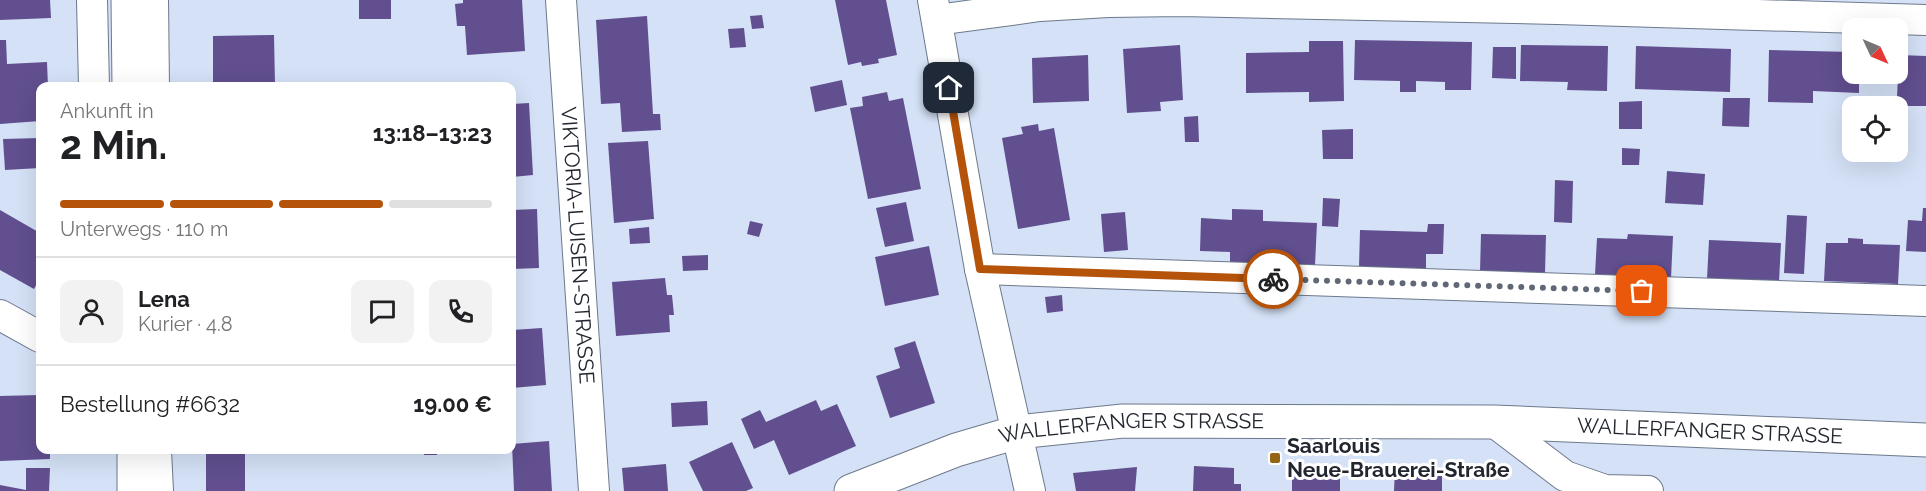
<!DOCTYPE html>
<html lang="de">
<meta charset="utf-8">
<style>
body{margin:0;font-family:Raleway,sans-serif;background:#f2f2f2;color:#202124;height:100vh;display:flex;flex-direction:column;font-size:22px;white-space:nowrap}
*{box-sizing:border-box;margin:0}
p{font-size:20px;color:#757577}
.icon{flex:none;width:33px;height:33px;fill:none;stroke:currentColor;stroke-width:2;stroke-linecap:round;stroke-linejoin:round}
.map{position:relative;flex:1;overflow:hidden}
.details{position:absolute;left:36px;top:82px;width:480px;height:372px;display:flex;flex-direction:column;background:#fff;border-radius:12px;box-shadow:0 6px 24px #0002}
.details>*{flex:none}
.needle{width:39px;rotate:134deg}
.fabs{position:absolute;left:1842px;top:18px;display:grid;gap:12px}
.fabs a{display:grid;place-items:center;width:66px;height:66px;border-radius:12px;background:#fff;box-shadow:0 6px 24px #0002;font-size:30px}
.pin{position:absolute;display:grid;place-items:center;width:51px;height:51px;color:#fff;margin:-26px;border-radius:12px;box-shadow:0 3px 9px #0006}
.courier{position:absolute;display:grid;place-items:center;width:60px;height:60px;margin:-30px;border:4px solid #b45309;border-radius:50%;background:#fff;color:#222;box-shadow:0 2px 8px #0007}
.overview em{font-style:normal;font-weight:700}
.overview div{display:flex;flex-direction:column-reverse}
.overview{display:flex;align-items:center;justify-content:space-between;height:102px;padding:0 24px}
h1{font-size:39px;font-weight:700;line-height:45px}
.bar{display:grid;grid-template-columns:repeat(4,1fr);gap:9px 6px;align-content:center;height:72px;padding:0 24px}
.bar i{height:8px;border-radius:4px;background:#e0e0e0}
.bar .active{background:#b45309}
.bar p{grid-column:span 4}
.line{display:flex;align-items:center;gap:15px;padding:0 24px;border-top:2px solid #e0e0e0}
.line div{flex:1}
.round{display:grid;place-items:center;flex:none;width:63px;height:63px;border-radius:12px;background:#f2f2f2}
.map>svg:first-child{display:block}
.building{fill:#614f8f}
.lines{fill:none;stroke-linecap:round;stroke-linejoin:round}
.minor-casing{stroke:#6d798b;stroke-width:32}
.major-casing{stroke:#6d798b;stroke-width:35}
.minor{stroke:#fff;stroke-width:30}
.major{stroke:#fff;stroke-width:33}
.done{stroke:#606875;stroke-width:6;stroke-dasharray:0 10.8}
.route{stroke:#b45309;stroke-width:8}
.poi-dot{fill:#946514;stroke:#fff;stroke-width:2}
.labels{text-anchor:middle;stroke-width:6;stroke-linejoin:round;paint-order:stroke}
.street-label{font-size:21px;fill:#22272f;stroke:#fff}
.poi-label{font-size:21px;font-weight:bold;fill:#22272f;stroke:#fff;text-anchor:start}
</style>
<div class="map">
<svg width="1926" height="491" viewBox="0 0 1926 491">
<rect width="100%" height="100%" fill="#d4e1f6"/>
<g class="building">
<polygon points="0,0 50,0 51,18 0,20"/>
<rect x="359" y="0" width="32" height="19"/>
<polygon points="463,0 522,0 525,51 467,55 465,26 457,26 455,4 463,3"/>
<polygon points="835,0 886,0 897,55 878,59 879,63 862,66 861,62 848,65"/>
<polygon points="762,15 764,28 752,29 750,16"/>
<polygon points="647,16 653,114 660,114 661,130 622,132 620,103 601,104 596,20"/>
<polygon points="744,28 746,47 730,48 728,29"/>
<polygon points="274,35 275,85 264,85 264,87 213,85 213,36"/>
<polygon points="0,40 6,40 7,64 47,62 48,87 40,87 40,121 0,124"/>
<polygon points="1355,40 1472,42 1471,90 1445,90 1445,82 1416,81 1416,92 1400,92 1400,81 1354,80"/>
<polygon points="1309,41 1343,41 1344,101 1309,102 1309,92 1246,93 1246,53 1309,52"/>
<polygon points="1180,45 1183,100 1160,102 1161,111 1127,113 1123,49"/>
<polygon points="1521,45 1608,46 1607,91 1567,90 1568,82 1520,81"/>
<polygon points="1636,46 1731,49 1730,92 1635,89"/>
<polygon points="1493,47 1516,47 1516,79 1492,78"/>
<polygon points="1769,50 1852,52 1852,74 1859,74 1859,93 1813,91 1813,103 1768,102"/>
<polygon points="1088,55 1089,101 1033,103 1032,58"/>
<polygon points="1899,55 1926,56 1926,106 1860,106 1860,96 1897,97"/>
<polygon points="842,80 847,105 815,112 810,87"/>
<polygon points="887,92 889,101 903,98 921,189 868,199 850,108 863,106 862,97"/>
<polygon points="1723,98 1750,98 1749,127 1722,126"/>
<polygon points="1642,101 1642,129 1619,129 1619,102"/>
<polygon points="529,103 533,175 512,177 512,104"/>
<polygon points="1198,116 1199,142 1185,142 1184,117"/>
<polygon points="1038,124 1039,131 1054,128 1070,220 1018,229 1002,138 1023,134 1021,127"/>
<polygon points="1353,129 1353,159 1323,159 1322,130"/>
<polygon points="40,138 40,168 5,170 3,139"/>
<polygon points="648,141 654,219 614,223 608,143"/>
<polygon points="1622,148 1640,149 1639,165 1622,165"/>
<polygon points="1667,171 1705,174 1703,205 1665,203"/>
<polygon points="1555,180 1573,181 1572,223 1554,222"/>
<polygon points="1323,198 1340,199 1338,227 1322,226"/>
<polygon points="906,202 914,241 885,247 876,208"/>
<polygon points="1923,208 1926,208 1926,252 1906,251 1908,220 1922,221"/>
<polygon points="537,209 539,268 512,269 512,210"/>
<polygon points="1232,209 1263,210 1263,221 1317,223 1315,265 1230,262 1230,252 1200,251 1201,218 1232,220"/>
<polygon points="0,210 40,233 40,278 34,289 0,270"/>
<polygon points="1125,212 1128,250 1104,252 1101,214"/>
<polygon points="1787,215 1807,216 1804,274 1784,273"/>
<polygon points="750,221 763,224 759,237 747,234"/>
<polygon points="1428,224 1444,224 1443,254 1426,254 1426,270 1359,267 1360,230 1427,232"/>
<polygon points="649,227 650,243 630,244 629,229"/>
<polygon points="1481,234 1546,235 1545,273 1480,272"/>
<polygon points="1628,234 1673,236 1671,278 1595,275 1597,238 1627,239"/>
<polygon points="1848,238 1863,239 1863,244 1900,245 1898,284 1824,281 1826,243 1848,243"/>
<polygon points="1709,240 1781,243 1779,282 1707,279"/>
<polygon points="929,246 939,295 885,306 875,257"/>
<polygon points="708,255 708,270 683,271 682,256"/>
<polygon points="665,278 667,295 672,295 674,315 669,315 670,332 616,336 612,282"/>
<polygon points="1062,295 1063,311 1047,313 1045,297"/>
<polygon points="542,328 546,385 512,388 512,330"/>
<polygon points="915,341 935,403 890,418 876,376 900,368 894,348"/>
<polygon points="40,395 40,450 50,450 50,459 0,461 0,396"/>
<polygon points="816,400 821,411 837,404 856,446 789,475 774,440 754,449 741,419 760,410 766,422"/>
<polygon points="707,401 708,425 672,427 671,403"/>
<polygon points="549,441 552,491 514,491 512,444"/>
<polygon points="732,442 753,488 746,491 703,491 689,462"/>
<rect x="206" y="450" width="39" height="41"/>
<polygon points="423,450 437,450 437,455 424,455"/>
<polygon points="666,464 668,491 624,491 622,468"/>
<polygon points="1194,466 1234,468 1234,484 1241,484 1241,491 1193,491"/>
<polygon points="1137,467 1135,491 1076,491 1073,473"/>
<polygon points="1292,467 1340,468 1340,491 1292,491"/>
<polygon points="26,468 50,468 49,491 26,491"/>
<polygon points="1395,469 1442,471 1442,491 1394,491"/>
<polygon points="0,485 26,490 26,491 0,491"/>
</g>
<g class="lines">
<g class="minor-casing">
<g id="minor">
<polyline points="92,0 94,87"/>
<polyline points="153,0 154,87"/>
<path id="s1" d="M561,0L594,491"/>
<polyline points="933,0 980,269 1030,491"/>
<polyline points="937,20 1040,6 1108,2 1182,1 1557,9 1926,20"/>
<polyline points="980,269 1926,301"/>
<polyline points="0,315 40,337"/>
<polyline points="1494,422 1565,476 1605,490 1648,491"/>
<polyline points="156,450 158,491"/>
</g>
</g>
<g class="major-casing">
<g id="major">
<polyline points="128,0 129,87"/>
<polyline points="134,450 134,491"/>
<path id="s2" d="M851,491L956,450L1017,432L1123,421L1494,422L1926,440"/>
</g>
</g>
<use href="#minor" class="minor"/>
<use href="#major" class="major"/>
</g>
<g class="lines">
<polyline class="done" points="1273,279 1642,291"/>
<polyline class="route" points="949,88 980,269 1273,279"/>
</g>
<rect class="poi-dot" x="1269" y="452" width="12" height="12" rx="3"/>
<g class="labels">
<g class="street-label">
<text dy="7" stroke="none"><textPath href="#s1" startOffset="246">VIKTORIA-LUISEN-STRASSE</textPath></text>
<text dy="7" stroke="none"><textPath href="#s2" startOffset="291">WALLERFANGER STRASSE</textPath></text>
<text dy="7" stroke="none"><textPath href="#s2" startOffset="870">WALLERFANGER STRASSE</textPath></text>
</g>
<g class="poi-label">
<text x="1287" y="453">Saarlouis<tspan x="1287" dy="24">Neue-Brauerei-Straße</tspan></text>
</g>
</g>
</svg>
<div class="fabs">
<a><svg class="needle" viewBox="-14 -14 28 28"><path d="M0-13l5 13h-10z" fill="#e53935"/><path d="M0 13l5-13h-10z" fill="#757577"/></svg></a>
<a><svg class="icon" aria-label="locate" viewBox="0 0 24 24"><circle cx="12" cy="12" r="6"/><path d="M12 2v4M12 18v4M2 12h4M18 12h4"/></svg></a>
</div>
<div class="pin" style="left:1642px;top:291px;background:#ea580c"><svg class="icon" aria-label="bag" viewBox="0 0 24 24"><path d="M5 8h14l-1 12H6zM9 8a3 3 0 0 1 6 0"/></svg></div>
<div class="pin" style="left:949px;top:88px;background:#1f2937"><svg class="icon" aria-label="home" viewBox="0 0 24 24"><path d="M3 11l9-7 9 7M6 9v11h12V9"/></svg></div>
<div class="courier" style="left:1273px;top:279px"><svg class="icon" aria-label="bike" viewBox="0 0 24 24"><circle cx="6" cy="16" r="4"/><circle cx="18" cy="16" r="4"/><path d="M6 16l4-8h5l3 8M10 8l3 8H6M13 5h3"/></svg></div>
<section class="details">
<div class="overview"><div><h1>2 Min.</h1><p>Ankunft in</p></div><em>13:18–13:23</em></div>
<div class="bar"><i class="active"></i><i class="active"></i><i class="active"></i><i></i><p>Unterwegs · 110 m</p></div>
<div class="line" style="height:108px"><a class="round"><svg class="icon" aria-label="person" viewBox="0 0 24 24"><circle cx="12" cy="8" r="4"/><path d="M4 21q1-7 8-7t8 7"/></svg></a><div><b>Lena</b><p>Kurier · 4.8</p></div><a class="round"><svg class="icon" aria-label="chat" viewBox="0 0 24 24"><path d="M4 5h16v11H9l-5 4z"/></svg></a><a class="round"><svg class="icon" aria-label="phone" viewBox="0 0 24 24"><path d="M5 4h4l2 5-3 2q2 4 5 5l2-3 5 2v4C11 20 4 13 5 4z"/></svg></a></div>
<div class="line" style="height:78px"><div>Bestellung #6632</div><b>19.00 €</b></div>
</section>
</div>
